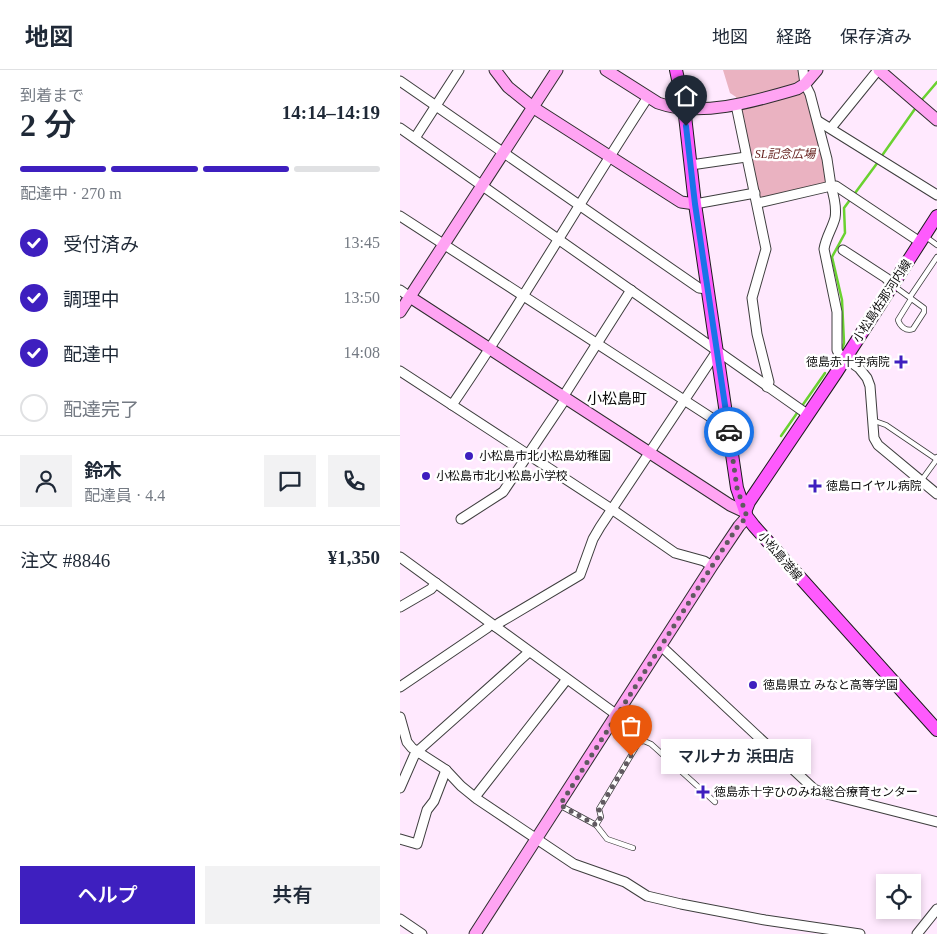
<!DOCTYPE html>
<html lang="ja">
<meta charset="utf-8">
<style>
body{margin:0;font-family:"Times New Roman","Noto Sans JP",serif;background:#f2f2f3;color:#1f2937;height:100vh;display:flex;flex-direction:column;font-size:19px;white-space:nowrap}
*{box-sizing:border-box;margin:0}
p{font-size:16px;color:#747a83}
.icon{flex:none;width:28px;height:28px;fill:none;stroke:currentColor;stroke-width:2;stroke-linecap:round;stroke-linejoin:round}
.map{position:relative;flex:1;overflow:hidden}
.sheet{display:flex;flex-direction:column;background:#fff;width:400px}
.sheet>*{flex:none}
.tools{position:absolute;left:476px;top:804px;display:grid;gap:10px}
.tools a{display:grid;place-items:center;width:45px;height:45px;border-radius:0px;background:#fff;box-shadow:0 2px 8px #0003;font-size:25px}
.pin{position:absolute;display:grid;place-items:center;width:42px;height:42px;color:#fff;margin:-51px -21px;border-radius:50% 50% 50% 0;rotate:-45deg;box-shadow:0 0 5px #0007}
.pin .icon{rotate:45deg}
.courier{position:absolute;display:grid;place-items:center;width:50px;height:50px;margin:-25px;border:4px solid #1a73e8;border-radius:50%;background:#fff;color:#222;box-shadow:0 1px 6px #0007}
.bubble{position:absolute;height:35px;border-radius:0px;background:#fff;box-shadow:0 2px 8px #0003;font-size:16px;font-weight:600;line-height:35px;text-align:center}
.overview em{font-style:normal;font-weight:600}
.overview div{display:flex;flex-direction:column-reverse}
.overview{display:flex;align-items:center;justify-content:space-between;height:85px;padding:0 20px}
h1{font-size:32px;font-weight:600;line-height:38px}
.bar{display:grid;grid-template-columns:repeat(4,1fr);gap:8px 5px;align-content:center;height:60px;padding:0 20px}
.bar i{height:6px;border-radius:4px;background:#e0e1e3}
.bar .active{background:#3e1fbf}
.bar p{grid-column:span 4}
.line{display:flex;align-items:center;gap:12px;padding:0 20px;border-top:1px solid #e0e1e3}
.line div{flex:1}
.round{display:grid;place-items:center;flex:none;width:52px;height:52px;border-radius:0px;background:#f2f2f3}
ol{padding:0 20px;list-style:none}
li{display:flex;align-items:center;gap:15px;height:55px}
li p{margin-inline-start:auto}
li .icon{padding:5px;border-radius:50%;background:#3e1fbf;color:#fff;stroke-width:4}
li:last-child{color:#747a83}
li i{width:28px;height:28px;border:2px solid #e0e1e3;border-radius:50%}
.action{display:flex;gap:10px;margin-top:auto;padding:10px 20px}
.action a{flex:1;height:58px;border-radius:0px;background:#3e1fbf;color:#fff;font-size:20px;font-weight:600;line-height:58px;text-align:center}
.action a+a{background:#f2f2f3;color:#1f2937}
header{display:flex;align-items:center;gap:30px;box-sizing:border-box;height:70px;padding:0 25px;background:#fff;border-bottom:1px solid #e0e1e3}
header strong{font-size:24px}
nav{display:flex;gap:28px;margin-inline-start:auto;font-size:18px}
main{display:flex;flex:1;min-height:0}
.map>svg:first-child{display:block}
.green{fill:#eab2c1}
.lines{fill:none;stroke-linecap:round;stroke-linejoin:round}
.stream{stroke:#6ad230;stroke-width:2.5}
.lane-casing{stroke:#3e3e3e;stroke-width:6}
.street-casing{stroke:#3e3e3e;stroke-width:11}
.secondary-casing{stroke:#2d2d2d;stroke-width:13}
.primary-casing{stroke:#1c1c1c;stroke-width:14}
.lane{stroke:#fff;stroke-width:4.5}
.street{stroke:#fff;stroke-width:9}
.secondary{stroke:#ffa4f3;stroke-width:11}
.primary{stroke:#fe5afd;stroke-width:12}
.done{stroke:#605960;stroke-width:5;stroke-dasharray:0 9}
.route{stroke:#1a73e8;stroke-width:6}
.poi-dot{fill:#3e1fbf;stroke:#fff;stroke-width:2}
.labels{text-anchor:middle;stroke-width:5;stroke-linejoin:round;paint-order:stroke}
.park-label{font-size:12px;font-style:italic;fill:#641d1a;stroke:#fff}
.street-label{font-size:12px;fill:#0b0b0b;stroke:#fff}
.poi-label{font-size:12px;fill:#0b0b0b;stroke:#fff;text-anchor:start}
.quarter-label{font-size:15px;fill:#0b0b0b;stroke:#fff}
</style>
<header>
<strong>地図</strong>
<nav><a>地図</a><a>経路</a><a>保存済み</a></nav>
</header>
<main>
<section class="sheet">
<div class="overview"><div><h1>2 分</h1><p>到着まで</p></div><em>14:14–14:19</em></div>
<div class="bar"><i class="active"></i><i class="active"></i><i class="active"></i><i></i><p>配達中 · 270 m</p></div>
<ol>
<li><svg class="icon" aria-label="check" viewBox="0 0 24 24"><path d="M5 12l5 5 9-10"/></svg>受付済み<p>13:45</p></li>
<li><svg class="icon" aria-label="check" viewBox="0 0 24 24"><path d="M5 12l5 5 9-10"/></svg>調理中<p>13:50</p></li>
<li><svg class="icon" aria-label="check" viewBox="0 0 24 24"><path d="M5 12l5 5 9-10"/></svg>配達中<p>14:08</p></li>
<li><i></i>配達完了</li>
</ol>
<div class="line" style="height:90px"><a class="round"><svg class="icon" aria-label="person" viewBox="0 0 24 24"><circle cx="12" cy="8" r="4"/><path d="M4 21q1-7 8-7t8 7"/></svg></a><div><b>鈴木</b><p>配達員 · 4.4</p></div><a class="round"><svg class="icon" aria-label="chat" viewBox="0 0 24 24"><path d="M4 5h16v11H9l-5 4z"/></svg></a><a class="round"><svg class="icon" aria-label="phone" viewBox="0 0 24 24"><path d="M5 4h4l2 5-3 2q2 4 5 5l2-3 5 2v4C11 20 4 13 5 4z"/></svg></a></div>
<div class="line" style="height:65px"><div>注文 #8846</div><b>¥1,350</b></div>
<div class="action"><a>ヘルプ</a><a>共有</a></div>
</section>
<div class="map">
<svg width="537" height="864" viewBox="0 0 537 864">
<rect width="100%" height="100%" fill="#ffe9fe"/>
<polygon class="green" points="323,0 399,0 401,13 408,25 425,104 426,111 423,114 361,129 358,126 336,27 330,23"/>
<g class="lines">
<g class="stream">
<polyline points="520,32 537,12"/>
<polyline points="481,87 517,36"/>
<polyline points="442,279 444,273 442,230 432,187 445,163 444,138 478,92"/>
<polyline points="381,366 425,303"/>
</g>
<g class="lane-casing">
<g id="lane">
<polyline points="526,167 537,175"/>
<path d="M494,216L524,238V242L513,259C506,262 500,256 498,250L511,229"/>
<polyline points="510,227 537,187"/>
<polyline points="472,350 486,355 536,389 537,387"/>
<polyline points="521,411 537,389"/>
<polyline points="159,735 196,755 207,769 233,778"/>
<polyline points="196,755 201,747 199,739 239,672 244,671 251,674 315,732"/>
</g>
</g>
<g class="street-casing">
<g id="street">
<polyline points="403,0 405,14 410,24 427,89 431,116 436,116 520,172"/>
<polyline points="0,11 299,218 307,219"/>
<polyline points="336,35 366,179 352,228 357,264 369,312 367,317"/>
<polyline points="418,51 537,125"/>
<polyline points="0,58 407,344"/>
<polyline points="431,58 478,0"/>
<polyline points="15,68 59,0"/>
<polyline points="291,95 346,87"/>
<path d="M358,133L431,116C434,126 437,137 435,148C432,159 426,167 424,179L437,242V280L439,284L459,298L467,308L470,316L474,368L478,375L537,424"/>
<polyline points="295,134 355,123"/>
<polyline points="0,146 318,352 328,355"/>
<polyline points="443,180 486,208 493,215"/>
<polyline points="0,220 10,227"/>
<polyline points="0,301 213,440 275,483 304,491 312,496"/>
<polyline points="163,327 231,220"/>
<path d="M52,335C121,235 181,129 248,27"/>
<polyline points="61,449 103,422 166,328"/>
<polyline points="0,487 217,645"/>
<polyline points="0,537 31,519 36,513"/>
<polyline points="96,557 99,553 180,505 193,469 200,457 317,281"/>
<polyline points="261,576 414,719 423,723 537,752"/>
<polyline points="0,617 87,558 91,554"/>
<polyline points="0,647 7,672 12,678 46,700 61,716 77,729 174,794 225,812 247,826 281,834 365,850 460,864"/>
<polyline points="0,718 14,686 19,680 129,582"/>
<polyline points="75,727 167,609"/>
<polyline points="0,769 17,774 27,740 34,731 46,700"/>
<polyline points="0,849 22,864"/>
<polyline points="517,864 537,839"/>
</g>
</g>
<g class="secondary-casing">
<g id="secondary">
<polyline points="95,0 108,17 134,38 281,132 295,134"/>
<path d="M206,0L258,33C300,48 356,31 397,19L405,14L417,0"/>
<polyline points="479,0 537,50"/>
<polyline points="10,227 330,435 345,442"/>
<polyline points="0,242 157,0"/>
<polyline points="75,864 312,496 339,456 347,447"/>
</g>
</g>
<g class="primary-casing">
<g id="primary">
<polyline points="276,0 284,37 295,134 337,418 347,447 354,456 537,660"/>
<polyline points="345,442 349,432 436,303 537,146"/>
</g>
</g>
<use href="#lane" class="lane"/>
<use href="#street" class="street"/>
<use href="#secondary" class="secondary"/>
<use href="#primary" class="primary"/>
</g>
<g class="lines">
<polyline class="done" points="231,686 199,739 201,747 196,755 160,735 312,496 338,456 347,447 337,418 329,362"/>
<polyline class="route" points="286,56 295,134 329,362"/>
</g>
<g class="poi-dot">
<path d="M498.5 284.5h5v5h5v5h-5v5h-5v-5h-5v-5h5z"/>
<circle cx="69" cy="386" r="5"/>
<circle cx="26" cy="406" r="5"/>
<path d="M412.5 408.5h5v5h5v5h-5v5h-5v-5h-5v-5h5z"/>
<circle cx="353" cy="615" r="5"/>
<path d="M300.5 714.5h5v5h5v5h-5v5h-5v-5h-5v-5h5z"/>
</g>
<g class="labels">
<g class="park-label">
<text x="385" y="88">SL記念広場</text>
</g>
<g class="street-label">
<text transform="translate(482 231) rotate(-57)" y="4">小松島佐那河内線</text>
<text transform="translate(380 486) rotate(49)" y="4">小松島港線</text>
</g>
<g class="poi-label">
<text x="490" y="296" text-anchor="end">徳島赤十字病院</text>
<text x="79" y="390">小松島市北小松島幼稚園</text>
<text x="36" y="410">小松島市北小松島小学校</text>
<text x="426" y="420">徳島ロイヤル病院</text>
<text x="363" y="619">徳島県立 みなと高等学園</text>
<text x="314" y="726">徳島赤十字ひのみね総合療育センター</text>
</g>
<g class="quarter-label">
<text x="217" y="334">小松島町</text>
</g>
</g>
</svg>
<div class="tools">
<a><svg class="icon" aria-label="locate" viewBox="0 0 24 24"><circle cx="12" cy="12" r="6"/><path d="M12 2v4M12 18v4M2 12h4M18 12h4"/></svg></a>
</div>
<div class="pin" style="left:231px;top:686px;background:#ea580c"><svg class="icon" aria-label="bag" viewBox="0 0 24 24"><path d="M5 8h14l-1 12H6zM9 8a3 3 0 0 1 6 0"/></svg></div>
<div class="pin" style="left:286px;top:56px;background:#1f2937"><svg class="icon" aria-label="home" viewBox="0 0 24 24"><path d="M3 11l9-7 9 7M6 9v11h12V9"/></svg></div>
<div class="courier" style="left:329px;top:362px"><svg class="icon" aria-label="car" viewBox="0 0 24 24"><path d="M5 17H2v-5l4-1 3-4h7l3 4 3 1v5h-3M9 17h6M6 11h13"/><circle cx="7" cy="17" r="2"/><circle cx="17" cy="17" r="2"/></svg></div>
<div class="bubble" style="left:261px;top:669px;width:150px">マルナカ 浜田店</div>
</div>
</main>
